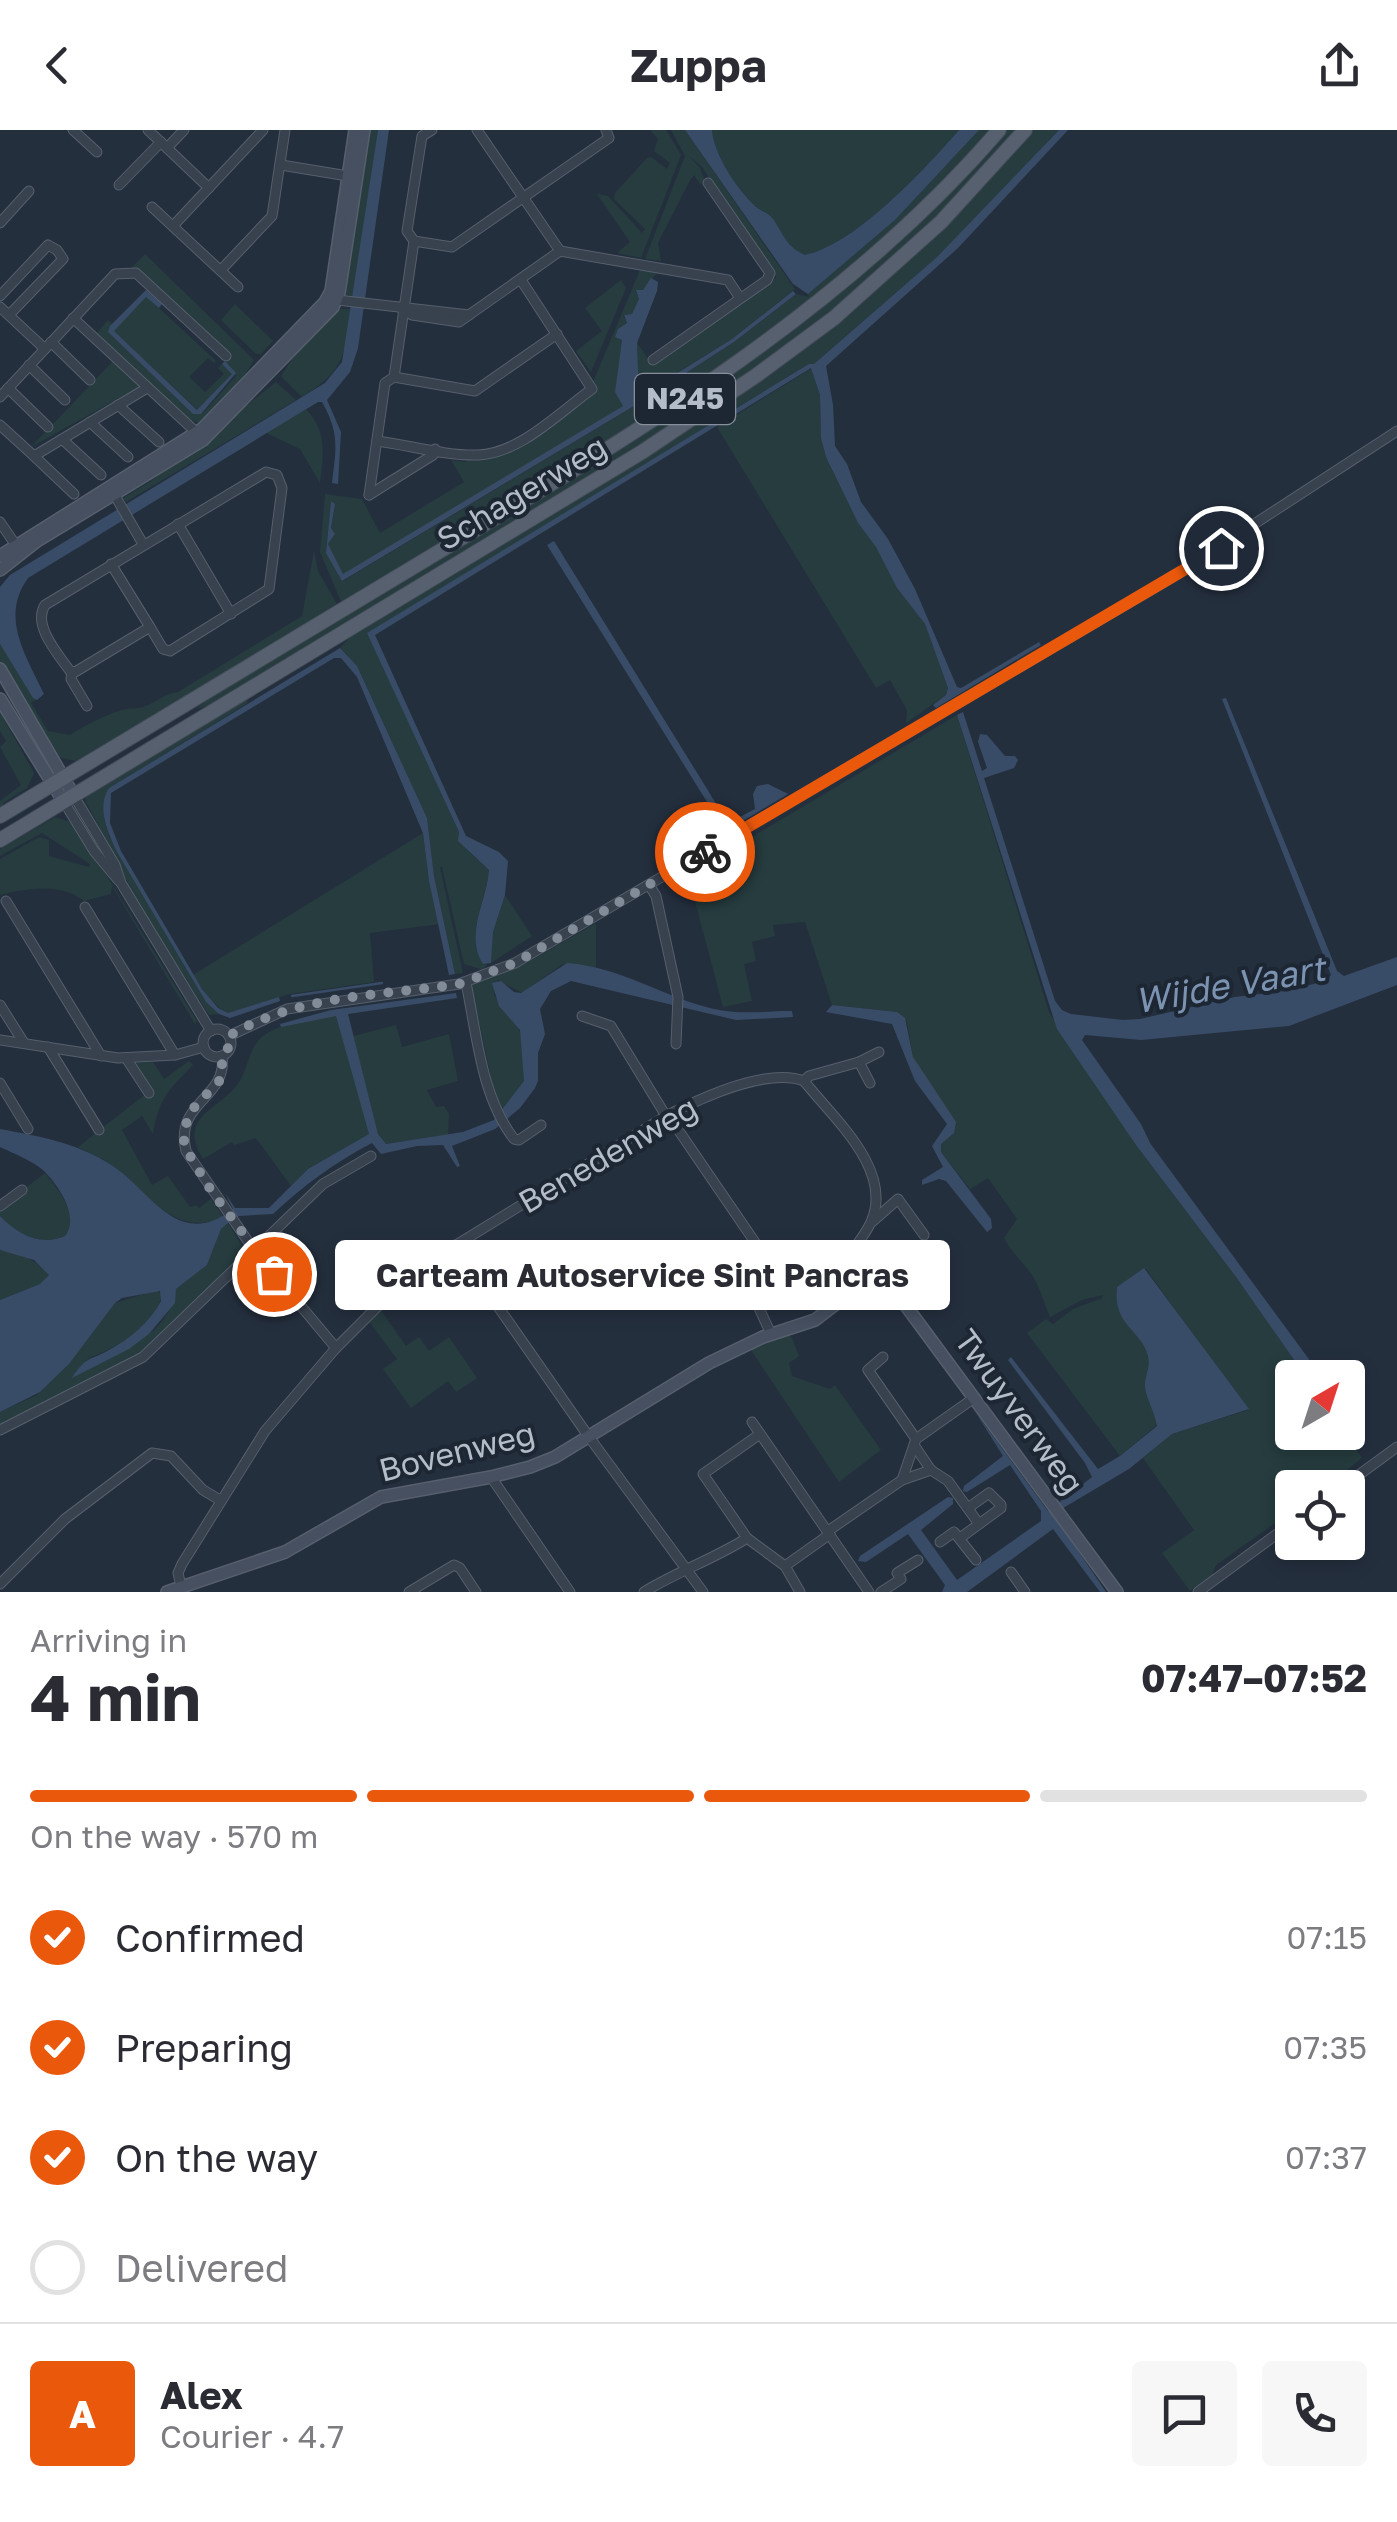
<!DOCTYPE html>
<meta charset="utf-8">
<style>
body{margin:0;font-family:"Golos Text",sans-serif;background:#f7f7f7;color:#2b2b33;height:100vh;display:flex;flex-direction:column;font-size:38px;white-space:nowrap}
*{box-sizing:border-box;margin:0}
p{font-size:32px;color:#7c7c81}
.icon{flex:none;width:55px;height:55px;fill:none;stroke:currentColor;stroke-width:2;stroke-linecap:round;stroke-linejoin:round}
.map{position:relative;height:1462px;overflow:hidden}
.drawer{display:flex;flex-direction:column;background:#fff;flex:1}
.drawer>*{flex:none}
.needle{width:65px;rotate:39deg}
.tools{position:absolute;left:1275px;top:1230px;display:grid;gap:20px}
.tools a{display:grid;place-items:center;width:90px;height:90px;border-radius:10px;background:#fff;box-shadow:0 5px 15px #0003;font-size:50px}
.pin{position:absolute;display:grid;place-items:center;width:85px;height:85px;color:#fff;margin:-42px;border:5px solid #fff;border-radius:50%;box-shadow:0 2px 10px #0007}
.courier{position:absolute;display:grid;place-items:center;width:100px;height:100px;margin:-50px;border:8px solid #ea580c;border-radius:50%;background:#fff;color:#222;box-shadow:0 2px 12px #0007}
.bubble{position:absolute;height:70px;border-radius:10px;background:#fff;box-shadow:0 5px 15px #0003;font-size:32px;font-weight:700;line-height:70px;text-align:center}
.headline em{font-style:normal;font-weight:700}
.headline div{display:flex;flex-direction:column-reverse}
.headline{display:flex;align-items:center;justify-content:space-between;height:170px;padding:0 30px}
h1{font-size:65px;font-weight:700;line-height:75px}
.bar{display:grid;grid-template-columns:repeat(4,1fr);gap:15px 10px;align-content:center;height:120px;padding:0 30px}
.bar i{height:12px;border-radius:8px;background:#e1e1e2}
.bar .on{background:#ea580c}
.bar p{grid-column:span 4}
.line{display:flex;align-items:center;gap:25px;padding:0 30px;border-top:2px solid #e1e1e2}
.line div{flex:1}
.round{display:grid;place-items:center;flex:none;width:105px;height:105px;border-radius:10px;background:#f7f7f7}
ol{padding:0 30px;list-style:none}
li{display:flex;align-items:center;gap:30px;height:110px}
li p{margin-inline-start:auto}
li .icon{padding:10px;border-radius:50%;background:#ea580c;color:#fff;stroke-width:4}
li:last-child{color:#7c7c81}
li i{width:55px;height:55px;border:5px solid #e1e1e2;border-radius:50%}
header{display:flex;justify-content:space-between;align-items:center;height:130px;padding:0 30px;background:#fff;font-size:45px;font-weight:700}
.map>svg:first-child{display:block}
.green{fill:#263c3f}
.water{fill:#394c67}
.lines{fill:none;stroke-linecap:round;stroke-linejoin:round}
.stream{stroke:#394c67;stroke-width:2.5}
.street-casing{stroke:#565f6c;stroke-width:11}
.secondary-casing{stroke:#565f6c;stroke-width:14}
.primary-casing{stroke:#414a57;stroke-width:16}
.street{stroke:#38414e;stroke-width:9}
.secondary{stroke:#465061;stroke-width:11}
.primary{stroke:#56606e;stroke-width:14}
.done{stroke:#828b98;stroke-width:10;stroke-dasharray:0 18}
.route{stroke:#ea580c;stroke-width:12}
.labels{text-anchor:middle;stroke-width:8;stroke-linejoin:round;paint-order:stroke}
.shield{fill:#1d2633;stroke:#878f9c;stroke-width:2.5}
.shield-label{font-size:30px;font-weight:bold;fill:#b4bcc9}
.street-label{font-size:32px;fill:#b4bcc9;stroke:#1d2633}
.water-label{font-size:35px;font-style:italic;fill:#7c92b1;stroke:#1d2633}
</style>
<header><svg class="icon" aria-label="back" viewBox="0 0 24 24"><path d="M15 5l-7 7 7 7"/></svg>Zuppa<svg class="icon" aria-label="share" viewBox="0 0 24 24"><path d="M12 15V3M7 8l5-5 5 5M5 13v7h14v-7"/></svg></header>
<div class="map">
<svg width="1397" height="1462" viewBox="0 0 1397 1462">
<rect width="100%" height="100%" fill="#242f3e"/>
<g class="green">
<polygon points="371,0 378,0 353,167 344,166"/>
<polygon points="650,0 666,0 681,25 641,128 617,123 630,112 597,64 608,66 642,103 645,99 614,69 615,63 647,28 651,27 667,39 670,33 654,21 658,9"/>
<polygon points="671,0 685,0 795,159 732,209 638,267 637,213 653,235 776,147 702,37 689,26 700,38 705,51 700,54 694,45 689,52 658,113 661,131 645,129 685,26"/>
<path d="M712,0H959C925,39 855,115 805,126C787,117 784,106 774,90C769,83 761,81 755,76C737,59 714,25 712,0Z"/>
<path d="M979,0H991C921,78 841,155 755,215C623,309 481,390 342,474L320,422L325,364L362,369L380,403L464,352L451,330L467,332V327L526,312L592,264L593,252L640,140L657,143L643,160L636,162L640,169L632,184L623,185L627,193L615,207L622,210L617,252L623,276L343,445L328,414L334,405L331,398L335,374L331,371L326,422L343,451L643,271L734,212L796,164L809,167L808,164L895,90Z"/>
<path d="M1006,0H1020L896,129L827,189L695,283L222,571L197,579L210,567L703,263C815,187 915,100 1006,0Z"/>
<path d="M1032,0H1059L937,127L814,234H809L368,503L467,720L489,740C487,770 461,811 487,835L483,840L464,834L442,737H440L463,843L455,844L434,746L427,688L357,536L340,518L356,500L740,262L964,76Z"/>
<polygon points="145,124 254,230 243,248 199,293 186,288 97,203 108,190 112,194 108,202 193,284 203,283 236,246 226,233 231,225 132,137"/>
<polygon points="621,150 626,158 591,242 576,221 602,201 585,178"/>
<polygon points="146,166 216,231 214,233 208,228 189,247 205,262 224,244 218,238 222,234 233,244 198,280 113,201"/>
<polygon points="235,174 273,211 261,224 256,224 221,190"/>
<path d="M340,179H351C345,226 344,241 302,267L281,246L295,225Z"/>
<polygon points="114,230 141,256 31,317"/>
<polygon points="812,238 820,265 821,308 826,327 858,393 876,416 897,458 925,494 948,558 946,565 906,593 907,580 890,550 876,558 717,297"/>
<polygon points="276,252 296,270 126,372 123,368 151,351"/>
<path d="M306,279C327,301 324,324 320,353L300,319L266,303Z"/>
<path d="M314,421L318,441L338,476L76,631L57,627L14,552L0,535V514L35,570L31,573L48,601L70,605C84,596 110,582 127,579C132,578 138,579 143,577C156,573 164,563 178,562L302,486Z"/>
<polygon points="245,568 248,573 109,658 104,689 109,706 206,872 219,884 209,885 143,782 85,670 89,662"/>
<polygon points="0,582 34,643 27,658 3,673 5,678 0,682 0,671 21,655 0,617 6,611 0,601"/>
<path d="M957,585L1049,882L1136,1015L1236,1147L1306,1247L1292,1248V1302L1344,1303L1362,1328L1325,1357L1292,1358V1381L1216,1435L1212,1445L1190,1461L1162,1423L1194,1400L1143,1328L1172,1304L1248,1280L1146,1139L1116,1160C1116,1195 1140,1198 1148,1223C1152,1236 1146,1251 1148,1264C1150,1274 1155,1285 1157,1295L1120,1326L1027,1203L1046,1189L1053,1194L1073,1179L1102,1168L1103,1165L1082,1170L1050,1187C1044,1174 1040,1156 1030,1142C1021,1130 1011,1122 1004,1108L1017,1089L988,1048L970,1059L941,1022V1014L954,1003L913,927L907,892L897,882L832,875L805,792L773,795L775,806L752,812L756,831L744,834L752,871L723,877L688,745Z"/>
<path d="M55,687L74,693L197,891L195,894L112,756L111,764L84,771C60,752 26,759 0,765V729L39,707L49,710V726L89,737L90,734L42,703L0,726V719Z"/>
<path d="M423,703L429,751L440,794L370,803L374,852L290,864L228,883C213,876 202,859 193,845Z"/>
<polygon points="505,765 532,806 491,833 493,802"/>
<polygon points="596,793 596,838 567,833 561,835 522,863 498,850 494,865 518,896 523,913 524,951 503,981 495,966 471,855 525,834"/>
<path d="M336,885L370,1004L308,1039L291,1056L256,1008L234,1015L232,1012L203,1029C177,987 217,981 237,955C248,941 248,919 262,907C280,892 313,890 336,885Z"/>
<polygon points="396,895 402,917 449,904 458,951 427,960 436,977 444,976 449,984 448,1005 386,1014 378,1004 353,906"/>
<path d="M189,931L193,935C168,960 159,969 153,1004L142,986L122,1000L152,1055L168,1046L190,1077L196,1075L199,1078L211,1069L223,1087C175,1109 148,1063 114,1037C104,1028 90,1024 78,1017L152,959L136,933L153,932L164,949Z"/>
<path d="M45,1043C58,1060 81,1085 65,1106C40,1117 18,1104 0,1086V1078Z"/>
<path d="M228,1093L243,1118L235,1125L238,1129L162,1208L128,1234L0,1297V1282L37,1265L69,1234L115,1173L157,1160L162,1165C153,1199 116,1218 86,1229C127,1219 168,1206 176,1159L207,1135L221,1099Z"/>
<polygon points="0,1120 24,1125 49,1142 49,1147 40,1154 0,1170"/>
<polygon points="380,1179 406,1216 419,1207 429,1221 449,1207 477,1248 456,1262 448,1251 411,1278 383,1239 397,1229 368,1190"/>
<polygon points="783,1206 791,1206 799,1226 789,1233 792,1246 830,1259 835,1255 881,1320 839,1352 749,1217"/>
</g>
<g class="water">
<path d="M378,0H389L358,218L350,242L327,270L341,302L338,354L332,353C336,318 340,304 322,272H318L28,448C0,487 25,524 44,564L37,570L33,568L0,514V457L10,445L325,253L342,232Z"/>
<path d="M685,0H712C714,25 737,59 755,76C762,82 769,83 774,90C784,106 787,117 805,125C855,115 925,39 959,0H979L895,90L808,164L793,154Z"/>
<path d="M1059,0H1068L958,118L826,236L833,275L835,316L847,334L861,372L888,409L915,459L957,557L961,558L1039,512L1041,515L936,578L933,575L946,565L948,558L925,494L897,458L876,417L858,393L826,327L821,308L820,265L811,238L375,505L466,706L499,722L508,731L505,765L493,802L491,833L483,834C464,804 487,771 489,740L458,711L459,702L367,503L809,234H814L937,127Z"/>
<polygon points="651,148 658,152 657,161 637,213 639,267 732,209 793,161 796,164 734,212 644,270 342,451 326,423 331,371 335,374 331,398 335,404 328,414 343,444 623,276 615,262 622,210 615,207 618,199 627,193 624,185 632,184 639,169 636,160 643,160"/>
<polygon points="146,160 162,174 159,178 146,167 114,201 197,280 232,244 222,234 225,231 236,243 201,284 193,284 108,202 110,196"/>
<polygon points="554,411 728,693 755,679 753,664 757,656 768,654 788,664 704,714 701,709 722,696 547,415"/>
<path d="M340,518L357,536L427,688L434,746L455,844L449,845L429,751L423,703L357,547L341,528H334L111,663L110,693L121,721L202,859L218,878L228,883L279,867L280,871L230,888L219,884L206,872L117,722C108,703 96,678 109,658Z"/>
<polygon points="1226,568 1337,841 1344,846 1397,827 1397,855 1289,896 1141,910 1085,905 1082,910 1141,994 1150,1013 1322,1247 1306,1247 1236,1147 1136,1015 1057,899 957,585 963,582 982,641 987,638 978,612 980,604 987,605 1005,626 1015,626 1018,630 1014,638 984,648 1055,871 1062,880 1071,884 1123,890 1140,889 1235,867 1284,861 1326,851 1331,845 1222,569"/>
<path d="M567,833C622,837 662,867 714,879C739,885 766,881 792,881L793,887L736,890L571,851L551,861L540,879L545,904L538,923V951L535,958L520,978L495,999L452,1016L460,1036L457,1037L443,1015L417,1016L381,1024L372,1013C334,1033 304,1055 273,1084L239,1086L228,1093L221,1099L207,1135L176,1159L175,1173L149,1204L129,1219L72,1248C85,1227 91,1230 109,1220C131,1208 149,1193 161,1171L160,1161L122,1168L115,1173L69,1234L40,1262L0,1282V1170L40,1154L49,1145L34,1130L0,1120V1086C18,1104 40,1117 65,1106C80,1087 59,1056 44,1041C31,1030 15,1024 0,1017V999C38,1006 77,1013 110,1034C151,1060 177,1122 233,1079L225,1063L235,1078H269L308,1039L369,1004L336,886L281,897L280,894L331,880L456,863L457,868L348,884L378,1004L386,1014L463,1002L494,990L524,951L520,900L499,876L492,853L501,851L514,862L521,863Z"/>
<polygon points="832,875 897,882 905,888 913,927 956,992 954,1003 941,1014 941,1022 991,1089 992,1098 987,1102 946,1051 939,1049 922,1055 922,1050 943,1037 932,1016 947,994 915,951 892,894 826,882"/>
<path d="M1144,1138L1249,1279L1172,1304L1129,1339L1053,1384L1106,1462H1100L1053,1399L967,1462H942L945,1455L908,1404L866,1432L858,1431L860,1426L948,1367L953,1368V1374L921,1400L957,1450L1041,1391V1381L1010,1335L967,1362L963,1361L964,1356L1003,1326L976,1283L1048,1381L1092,1347L1085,1333L1008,1230L1011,1227L1098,1339L1120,1326L1157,1296C1155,1283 1147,1270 1145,1258C1144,1247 1151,1237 1148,1226C1142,1200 1112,1195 1117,1157Z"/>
</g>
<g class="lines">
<polyline class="stream" points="292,866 382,853"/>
<g class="street-casing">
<g id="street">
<polyline points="73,0 97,22"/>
<polyline points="148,0 209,58"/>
<polyline points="477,0 560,121"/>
<polyline points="167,18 184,0"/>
<polyline points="281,35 348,46"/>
<polyline points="119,55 161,12"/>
<polyline points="152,77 238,157"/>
<polyline points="0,93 29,61"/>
<polyline points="173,96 263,0"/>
<polyline points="414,111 452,117 609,8 606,0"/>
<polyline points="221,140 272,86 285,0"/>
<polyline points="0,166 48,115 57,120 63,129 9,185"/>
<polyline points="337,170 469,185"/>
<polyline points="0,177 45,219"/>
<polyline points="402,179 412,185 459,192 560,121 728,150 740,168"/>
<polyline points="73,188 197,303"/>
<polyline points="51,212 90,250"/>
<polyline points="653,230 767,150 770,143 708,53"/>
<polyline points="29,235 65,270"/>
<polyline points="394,247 475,261 557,204"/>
<polyline points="8,258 48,297"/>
<polyline points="0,267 115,144 136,143 226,226"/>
<polyline points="118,275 159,312"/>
<polyline points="90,292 128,327"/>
<polyline points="0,295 34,326 147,258"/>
<polyline points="62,309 101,345"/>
<path d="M377,311C409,315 445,326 478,325C519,324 560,282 592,259L521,150"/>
<polyline points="34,326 74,364"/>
<path d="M266,342L277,345L282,358L269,459L170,521L163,519L150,497L75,542L70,541C58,524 32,495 45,475Z"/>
<polyline points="114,364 143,414"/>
<polyline points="369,365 385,253 394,247 414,111 407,101 422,6 432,0"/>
<polyline points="369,365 433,325 435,319"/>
<polyline points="0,392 15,414"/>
<polyline points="178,394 231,484"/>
<polyline points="111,434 150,497"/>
<polyline points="72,542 71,549 87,576"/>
<polyline points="74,666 115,735 121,753 211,901"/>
<polyline points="64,672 94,721 119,751"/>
<polyline points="649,755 656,766 678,867 676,914"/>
<polyline points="6,771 101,926"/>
<polyline points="85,777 175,925"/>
<path d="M466,853C477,905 481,966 514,1009L519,1010L541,995"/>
<polyline points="0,875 24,913"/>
<polyline points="582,886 611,896 666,986"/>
<circle cx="217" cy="913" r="14"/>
<polyline points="229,906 287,879 459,854 515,833 1173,447 1397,301"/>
<polyline points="0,910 118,928 175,925 204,917"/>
<polyline points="48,917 99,1000"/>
<path d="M222,926C228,969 174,971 186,1021L254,1120L336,1218"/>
<polyline points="126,928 149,963"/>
<polyline points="859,932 870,953"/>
<path d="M804,951C834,989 894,1040 871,1092C860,1116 839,1133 826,1156L825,1166L833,1176"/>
<polyline points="804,951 809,946 859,932 879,922"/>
<polyline points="0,953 28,999"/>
<polyline points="668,985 763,1124 764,1131 752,1163 771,1204"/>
<polyline points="0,1076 22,1060"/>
<polyline points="873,1091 898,1069 924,1105"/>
<polyline points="455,1115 589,1307 703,1462"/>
<polyline points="858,1115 866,1151"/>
<polyline points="883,1227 868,1240 916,1309"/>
<polyline points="752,1292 869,1462"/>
<polyline points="0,1300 143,1227 323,1054 371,1026"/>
<polyline points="914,1315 931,1340 948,1351 979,1394"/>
<polyline points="491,1347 570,1462"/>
<polyline points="902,1350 916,1309 974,1268"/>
<polyline points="1341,1358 1397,1317"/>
<polyline points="828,1401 902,1350 931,1340"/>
<polyline points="747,1408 703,1344 760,1304"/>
<polyline points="960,1408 1001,1378 1001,1375 989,1363 968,1378"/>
<polyline points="940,1412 954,1402 976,1430"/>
<polyline points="785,1436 800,1462"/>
<polyline points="1011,1442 1025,1462"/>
<polyline points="0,1454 65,1389 152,1323 171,1326 203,1360 220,1370"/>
<path d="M181,1456L178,1443L182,1434L265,1301L336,1218L383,1171L435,1128L666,986C699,969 767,937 804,951"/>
<polyline points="409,1462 454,1435 460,1438 476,1462"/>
<path d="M644,1462C678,1441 714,1429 747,1408L785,1436L830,1404"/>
<polyline points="881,1462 901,1449 897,1443 918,1430"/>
<polyline points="1198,1462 1292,1393"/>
</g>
</g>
<g class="secondary-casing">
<g id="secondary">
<polyline points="0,426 202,299 325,172 331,161 355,0"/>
<polyline points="0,440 37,411 203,310 333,177 339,163 364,0"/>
<polyline points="0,539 74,666"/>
<polyline points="0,569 64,672"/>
<polyline points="167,1462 285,1422 381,1367 491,1347 530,1337 555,1327 709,1233 763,1207 815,1190 866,1151 877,1149 895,1161 1117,1462"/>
</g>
</g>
<g class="primary-casing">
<g id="primary">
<path d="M0,686C146,597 293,509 440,421C640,301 845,179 999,0"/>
<polyline points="0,710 642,322 757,245 834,188 941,92 1025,0"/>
</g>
</g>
<use href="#street" class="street"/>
<use href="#secondary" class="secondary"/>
<use href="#primary" class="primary"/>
</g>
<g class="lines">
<path class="done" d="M274,1144L212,1062L184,1016V1001L190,982L222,948V926L231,914L229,906C299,864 381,866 459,854L515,833L705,722"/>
<polyline class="route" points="705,722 1221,418"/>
</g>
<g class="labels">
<rect class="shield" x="635" y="244" width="100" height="50" rx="8"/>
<g class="shield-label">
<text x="685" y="279">N245</text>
</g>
<g class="street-label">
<text transform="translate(522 363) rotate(-31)" y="11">Schagerweg</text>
<text transform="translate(608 1025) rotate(-30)" y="11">Benedenweg</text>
<text transform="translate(1019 1282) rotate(54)" y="11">Twuyverweg</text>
<text transform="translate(457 1322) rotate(-14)" y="11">Bovenweg</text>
</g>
<g class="water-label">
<text transform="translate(1230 855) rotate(-10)" y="12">Wijde Vaart</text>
</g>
</g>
</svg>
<div class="tools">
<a><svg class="needle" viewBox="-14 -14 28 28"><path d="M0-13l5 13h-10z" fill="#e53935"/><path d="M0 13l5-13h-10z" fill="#7c7c81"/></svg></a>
<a><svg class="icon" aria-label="locate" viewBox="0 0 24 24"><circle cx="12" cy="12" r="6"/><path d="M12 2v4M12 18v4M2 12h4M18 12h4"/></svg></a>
</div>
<div class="pin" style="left:274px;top:1144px;background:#ea580c"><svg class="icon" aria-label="bag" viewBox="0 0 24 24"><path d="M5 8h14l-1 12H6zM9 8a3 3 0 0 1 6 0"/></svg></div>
<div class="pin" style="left:1221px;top:418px;background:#1f2937"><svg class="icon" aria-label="home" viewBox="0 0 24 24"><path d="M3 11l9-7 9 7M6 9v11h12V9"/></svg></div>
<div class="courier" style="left:705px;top:722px"><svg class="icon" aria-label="bike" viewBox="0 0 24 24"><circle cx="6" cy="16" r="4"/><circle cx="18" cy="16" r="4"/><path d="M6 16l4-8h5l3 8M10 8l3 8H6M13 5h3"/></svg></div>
<div class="bubble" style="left:335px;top:1110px;width:615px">Carteam Autoservice Sint Pancras</div>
</div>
<section class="drawer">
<div class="headline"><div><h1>4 min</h1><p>Arriving in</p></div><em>07:47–07:52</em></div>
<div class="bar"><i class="on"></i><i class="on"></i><i class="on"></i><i></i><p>On the way · 570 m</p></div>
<ol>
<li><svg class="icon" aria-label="check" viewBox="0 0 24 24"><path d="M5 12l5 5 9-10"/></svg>Confirmed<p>07:15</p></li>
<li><svg class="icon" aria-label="check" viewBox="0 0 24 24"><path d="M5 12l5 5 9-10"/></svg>Preparing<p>07:35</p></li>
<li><svg class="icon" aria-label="check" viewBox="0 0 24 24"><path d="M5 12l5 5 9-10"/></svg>On the way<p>07:37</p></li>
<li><i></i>Delivered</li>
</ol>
<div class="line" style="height:180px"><b class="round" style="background:#ea580c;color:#fff">A</b><div><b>Alex</b><p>Courier · 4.7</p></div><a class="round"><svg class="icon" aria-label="chat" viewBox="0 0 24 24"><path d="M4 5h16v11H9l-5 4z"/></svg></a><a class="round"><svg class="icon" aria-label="phone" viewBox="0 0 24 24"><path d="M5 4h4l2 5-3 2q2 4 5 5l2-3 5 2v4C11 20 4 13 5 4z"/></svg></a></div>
</section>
